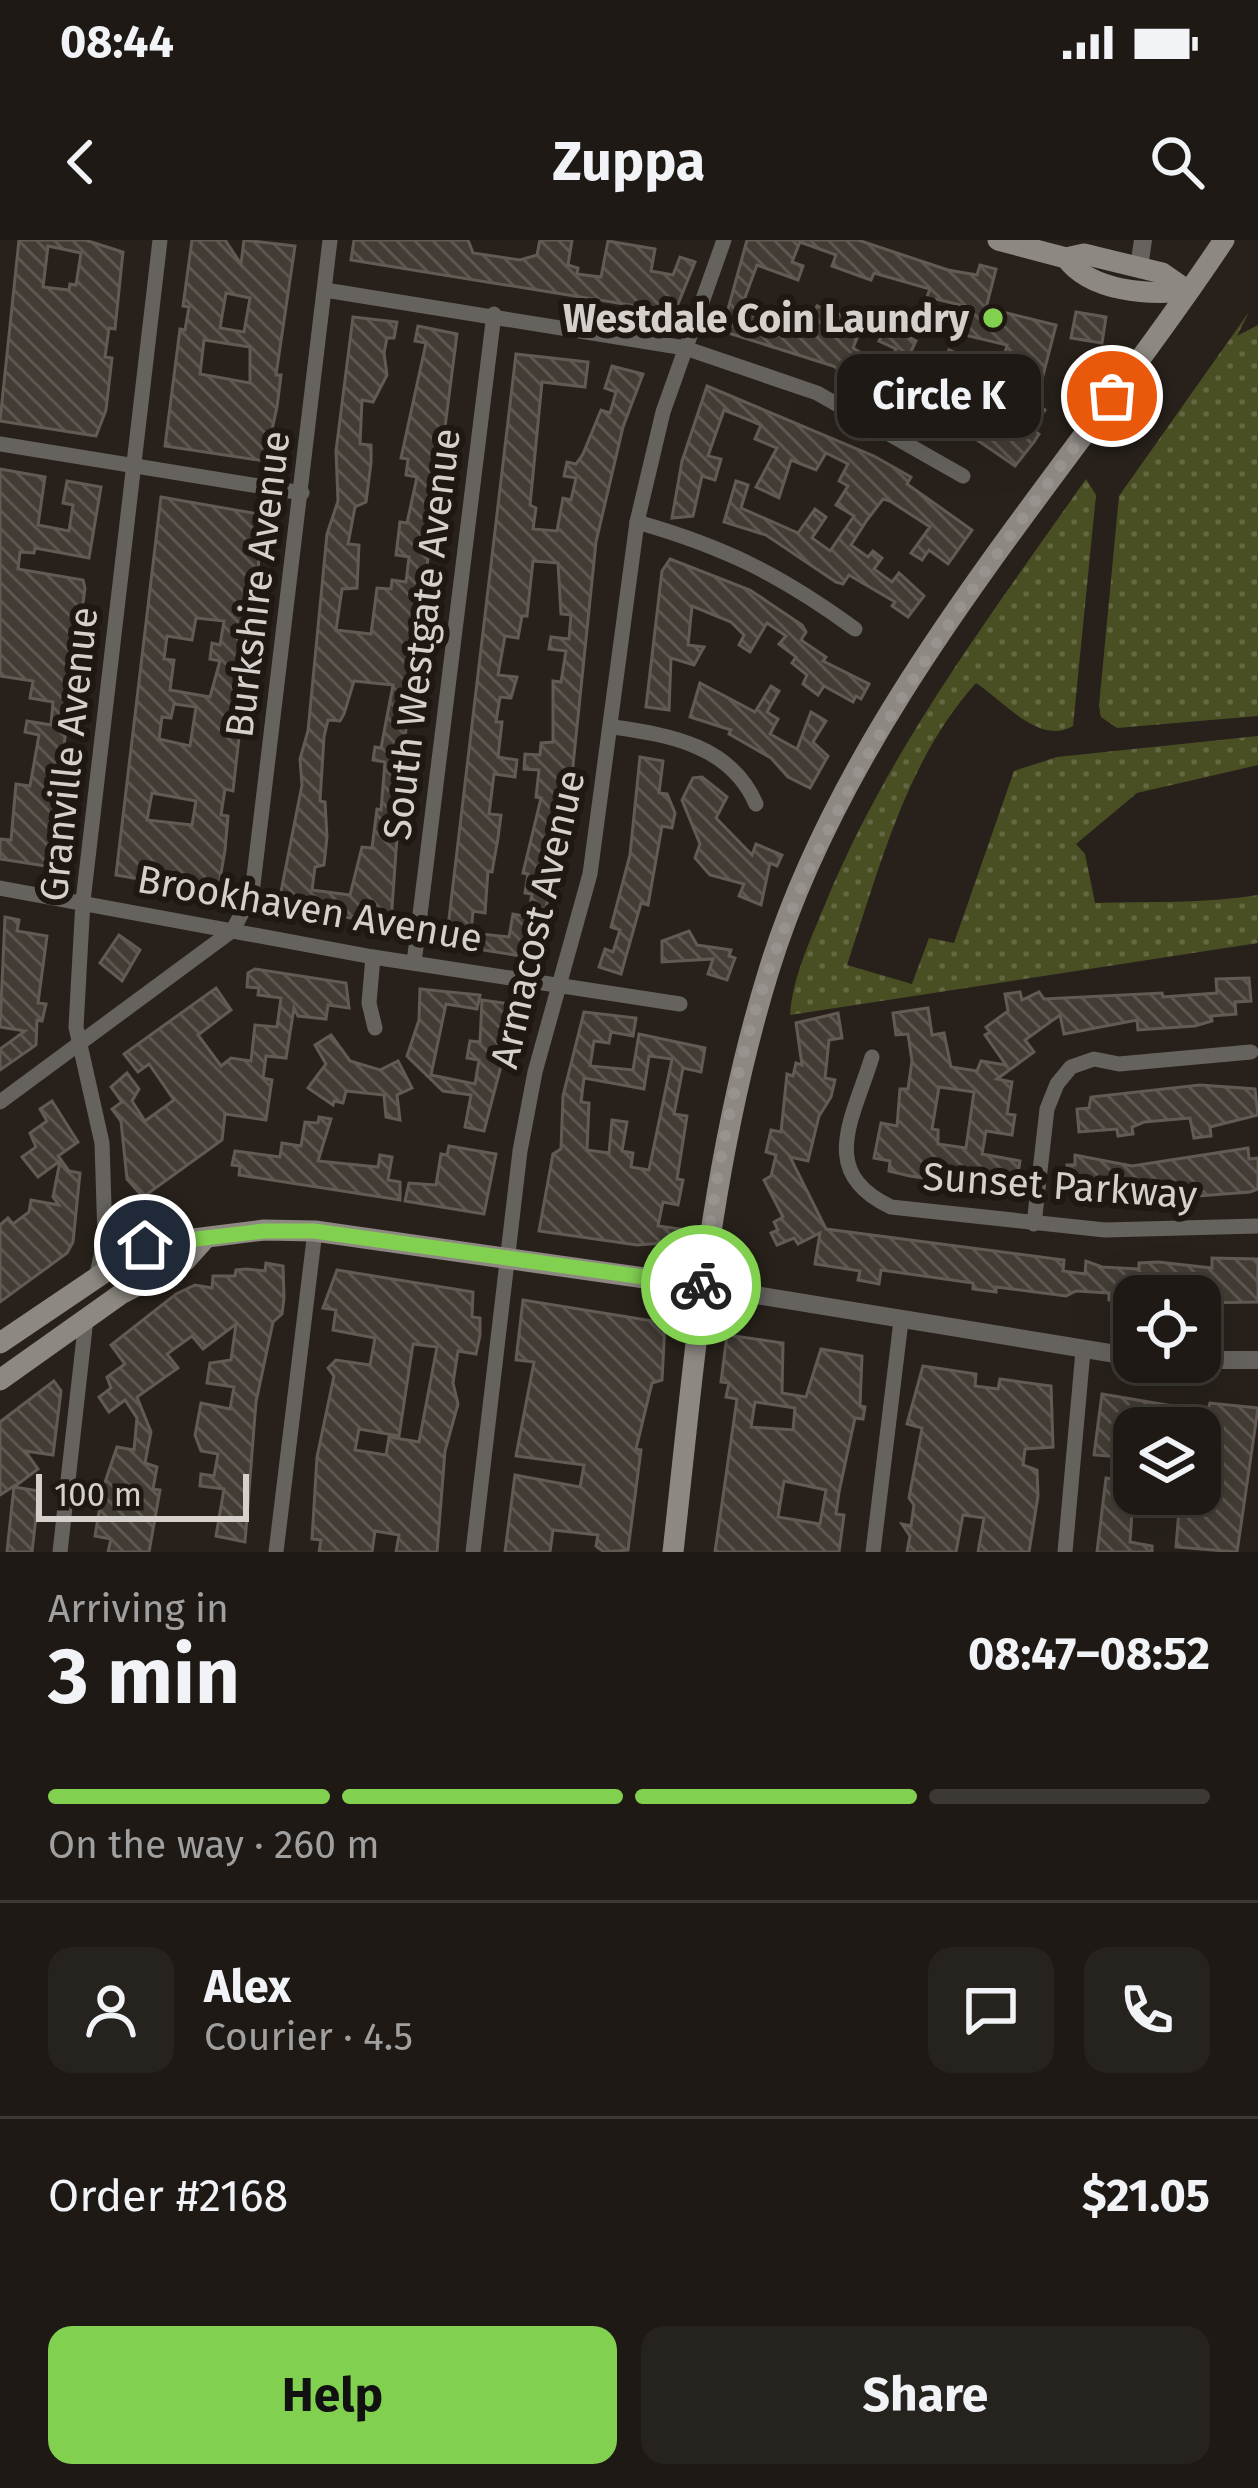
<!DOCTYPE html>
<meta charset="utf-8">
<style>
body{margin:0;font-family:"Fira Sans",sans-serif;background:#26221d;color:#f1f3f6;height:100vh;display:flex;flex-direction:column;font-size:45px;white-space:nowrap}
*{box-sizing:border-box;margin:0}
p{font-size:39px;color:#a1a0a0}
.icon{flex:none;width:66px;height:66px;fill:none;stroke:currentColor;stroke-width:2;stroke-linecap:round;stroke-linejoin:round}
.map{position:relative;height:1312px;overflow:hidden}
.panel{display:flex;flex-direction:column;background:#1e1914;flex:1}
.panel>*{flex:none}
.fabs{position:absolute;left:1113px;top:1035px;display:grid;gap:24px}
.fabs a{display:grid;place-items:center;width:108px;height:108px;border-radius:24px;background:#1e1914;box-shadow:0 12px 48px #0002,0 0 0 3px #3c3834;font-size:60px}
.scale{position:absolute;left:36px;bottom:30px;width:213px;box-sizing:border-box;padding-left:12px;border:6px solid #d5d0cc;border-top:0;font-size:33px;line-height:42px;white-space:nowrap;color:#d5d0cc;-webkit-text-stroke:9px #1f1812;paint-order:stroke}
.pin{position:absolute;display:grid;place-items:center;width:102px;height:102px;color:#fff;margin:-51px;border:6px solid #fff;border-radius:50%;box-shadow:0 3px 12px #0007}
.courier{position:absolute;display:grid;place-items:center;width:120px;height:120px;margin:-60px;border:9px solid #82d04f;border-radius:50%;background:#fff;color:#222;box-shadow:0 3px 15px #0007}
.bubble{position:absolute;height:84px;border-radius:24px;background:#1e1914;box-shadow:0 12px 48px #0002,0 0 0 3px #3c3834;font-size:39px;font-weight:700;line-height:84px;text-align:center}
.overview em{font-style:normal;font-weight:700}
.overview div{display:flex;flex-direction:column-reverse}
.overview{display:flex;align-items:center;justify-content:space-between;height:204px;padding:0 48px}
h1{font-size:78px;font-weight:700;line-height:90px}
.bar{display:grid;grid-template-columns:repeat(4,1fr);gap:18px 12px;align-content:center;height:144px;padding:0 48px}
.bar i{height:15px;border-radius:9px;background:#3c3834}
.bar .current{background:#82d04f}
.bar p{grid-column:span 4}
.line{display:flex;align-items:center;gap:30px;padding:0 48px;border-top:3px solid #3c3834}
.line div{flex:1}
.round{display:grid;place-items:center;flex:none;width:126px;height:126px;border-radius:24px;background:#26221d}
.primary-button{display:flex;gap:24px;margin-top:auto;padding:24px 48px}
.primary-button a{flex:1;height:138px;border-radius:24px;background:#82d04f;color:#111;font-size:48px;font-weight:700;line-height:138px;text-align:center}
.primary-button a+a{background:#26221d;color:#f1f3f6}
.status{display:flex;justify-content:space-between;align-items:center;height:84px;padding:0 60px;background:#1e1914;direction:ltr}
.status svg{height:33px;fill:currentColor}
header{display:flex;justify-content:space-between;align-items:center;height:156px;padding:0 48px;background:#1e1914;font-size:54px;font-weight:700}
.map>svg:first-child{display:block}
.grass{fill:url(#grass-dots)}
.building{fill:url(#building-back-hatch);stroke:#625a53;stroke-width:3;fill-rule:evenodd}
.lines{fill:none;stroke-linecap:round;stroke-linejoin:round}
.minor{stroke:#66635f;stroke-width:15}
.tertiary{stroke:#66635f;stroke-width:18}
.secondary{stroke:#8d8882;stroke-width:21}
.done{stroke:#98938e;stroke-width:12;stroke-dasharray:0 21.6}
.route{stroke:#82d04f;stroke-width:15}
.poi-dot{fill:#82d04f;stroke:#1f1812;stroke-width:4.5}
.labels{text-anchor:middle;stroke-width:12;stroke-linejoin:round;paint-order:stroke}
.poi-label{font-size:39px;font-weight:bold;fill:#d5d0cc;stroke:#1f1812;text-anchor:end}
.street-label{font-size:39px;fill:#d5d0cc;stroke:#1f1812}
</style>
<div class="status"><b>08:44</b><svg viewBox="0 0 49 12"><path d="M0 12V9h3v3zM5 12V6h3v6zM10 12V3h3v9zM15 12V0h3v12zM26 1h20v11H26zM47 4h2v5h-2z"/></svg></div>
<header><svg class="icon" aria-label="back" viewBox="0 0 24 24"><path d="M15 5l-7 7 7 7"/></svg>Zuppa<svg class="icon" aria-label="search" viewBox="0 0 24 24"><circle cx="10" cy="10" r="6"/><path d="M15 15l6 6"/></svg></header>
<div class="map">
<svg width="1258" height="1312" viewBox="0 0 1258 1312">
<defs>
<pattern id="grass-dots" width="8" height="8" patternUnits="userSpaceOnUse" patternTransform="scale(3)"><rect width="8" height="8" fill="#4a4f23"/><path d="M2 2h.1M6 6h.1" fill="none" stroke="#636742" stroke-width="1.8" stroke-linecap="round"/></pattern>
<pattern id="building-back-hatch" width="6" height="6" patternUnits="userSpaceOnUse" patternTransform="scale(3)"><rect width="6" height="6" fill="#433c35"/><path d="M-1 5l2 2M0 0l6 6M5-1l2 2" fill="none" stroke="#5d5751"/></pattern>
</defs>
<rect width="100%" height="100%" fill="#28211b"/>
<g class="grass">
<polygon points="1249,72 1237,96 1258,85 1258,476 1117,488 1101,477 1099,466 1119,256"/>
<path d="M1086,239L1096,255L1073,486C1039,506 1003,460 976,443C907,519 879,629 847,725L912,744L929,698L954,703L1014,531L1057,517L1258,496V525L1137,553L1076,604L1085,614L1095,663C1150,661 1204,664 1258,655V703L790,775C793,735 811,699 826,662C890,507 991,375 1086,239Z"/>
</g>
<g class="building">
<path d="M19,0H85L123,12L115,89L109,88L105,117L112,118L106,170L96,196L0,181ZM48,6L81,13L76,45L70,44L69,50L43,47Z"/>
<path d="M192,0H225L241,24L244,0L295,6L276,135H281L277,167L265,221L165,206L180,89L185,90L189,67L183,66ZM226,53L250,58L244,92L220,88ZM204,100L250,107V143L200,134Z"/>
<polygon points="354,0 468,0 473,13 520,20 537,15 540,0 572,0 568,25 578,28 577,34 601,37 608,1 655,9 651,31 673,35 680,17 695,22 678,64 661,70 351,20"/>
<path d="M747,0H858L948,30L977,35L980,25L996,29L986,68L1056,85L1036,163L1045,170L1031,188L1039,194L1034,202L1015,226L961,189L955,199L833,126L722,91ZM800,2L836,15L832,26L871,40L874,33L930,49L927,57L961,65L952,92L1007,105L1005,113L1023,118L1019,133L1037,146L1004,196L987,184L1010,146L961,115L949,110L931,154L909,141L917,126L907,120L916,101L887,85L879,101L896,109L886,128L853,108L863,83L817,66L806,93L754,76L758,65L744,60L757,25L798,40L803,26L792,22Z"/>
<polygon points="1076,72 1106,77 1102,103 1071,98"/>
<path d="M353,77L397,82L394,98H387L384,113L387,135L373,162L362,160L360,204L371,205V223L366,262L355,267L348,304L359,305L357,348L342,349L336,390L371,394L377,348L391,349L392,340L406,342L409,317L396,315L400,282L407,283L417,237L406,235L408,219L401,218L426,103L415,101L418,86L457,94L403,512L391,682L383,683L280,667V657L302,545L300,519L308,491L327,294L338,261L336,211ZM354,441L393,445L381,508L375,507L373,520L385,522L381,570L377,569L372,608L362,607L350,655L312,650L315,627L324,625L327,597L325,562L320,561L324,497L328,480L340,481L344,474Z"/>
<path d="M516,114L588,122L585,147L542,142L530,265L536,268L533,289L557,291L563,258L571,260L576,238L564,236L567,222L576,224L583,214L601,170L610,173L616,152L605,148L612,126L643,134L623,187L596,302L568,574L534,718L446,704ZM533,321L558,323L561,374L571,375L569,399L551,397L549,409L566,411L561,442L553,441V502L541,503L540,515L525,514L524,529L539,530L536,557L541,558L523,633L528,634L525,653L532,654L528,677L513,674L509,697L471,693L473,671L485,673L488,631L492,632L498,598L501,575L489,574L494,534L515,537L517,520L498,517L502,482H496L500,457L511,458L517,437L498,435L505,396L518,398L522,376H527Z"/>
<polygon points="707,146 874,216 911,237 907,244 972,290 948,324 929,310 922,320 911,313 930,287 890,261 883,259 867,280 851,305 868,317 873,311 882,318 874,329 892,342 899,333 924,356 908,377 892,366 895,362 849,335 843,344 836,342 766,295 724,282 736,241 748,245 741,268 798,293 815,269 826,277 812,298 830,311 854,276 836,265 848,246 839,241 848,224 826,213 816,230 791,220 779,258 756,247 777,208 755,199 761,185 749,180 724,170 708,216 721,219 715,240 702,236 693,276 672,278 682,221"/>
<polygon points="0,229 45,237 38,285 69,291 73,265 63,263 67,241 101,247 89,318 35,308 34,313 20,312 18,329 83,340 85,348 60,535 67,536 64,553 57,552 53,580 59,581 46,626 0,619 0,599 11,600 16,544 30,546 39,495 25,492 27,481 51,485 53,462 30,458 33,441 0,436"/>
<path d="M161,257L264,275L233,551L225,549L221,575L228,576L225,610L219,645L209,646L208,651L116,635ZM196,378L224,381L220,405L212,403L210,419L220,421L210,457L170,450L174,420L164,419L167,396L192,400ZM174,464L196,467L190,506L159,499L162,477L171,478ZM152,553L196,561L192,585L147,580Z"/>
<polygon points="670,319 750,350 802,385 806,392 801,400 826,417 823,421 869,444 861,459 856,456 853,462 824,446 818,455 803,444 807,435 792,423 796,417 779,404 786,396 767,383 750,412 739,405 744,395 731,382 692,366 688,405 704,407 694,425 671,418 669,470 646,467 662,331"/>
<polygon points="700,443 755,472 771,446 779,451 767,472 778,479 770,494 797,509 811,472 826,481 813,502 828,516 810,548 788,537 771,518 729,494 731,490 690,477"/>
<polygon points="640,517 663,521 659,553 667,554 675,573 672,588 662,586 648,665 641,663 621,734 599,727 605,709 613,712 620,690 611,687 630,615"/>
<polygon points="702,537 727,557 716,578 752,615 756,604 782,615 777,626 770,623 761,665 739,656 744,644 710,635 695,618 700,604 682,560 693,538"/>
<polygon points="5,677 19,680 17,691 47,696 38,763 46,764 42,781 37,780 36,805 0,830 0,809 25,791 0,787"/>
<polygon points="689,691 697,705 731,710 729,716 735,718 727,740 708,734 713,719 662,722 662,701"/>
<polygon points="119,695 140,710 122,741 100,723"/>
<polygon points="255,729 346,743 349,768 328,765 326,779 298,776 294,768 286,818 266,816 263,838 272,840 266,880 225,874 222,900 143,957 127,939 121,881 112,869 122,862 111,847 127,833 139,849 132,861 145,881 174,860 149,824 138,832 124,814 216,748 231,770 198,795 221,826 231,818 251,821 255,785 277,787 281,758 258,755 259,748 247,747 248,733"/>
<path d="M1249,738L1251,761L1235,762L1236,774L1211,776L1212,781L1195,786L1138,790L1137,780L1064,794L1060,775L1025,800L1034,812L997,839L1012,842L1007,874L1015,875L1012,895L986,891L982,914L1020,921L1016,947L963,945L956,941L958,932L933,928L931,939L910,936L889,931L890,921L874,918L881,883L897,886L900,849H908L912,821L908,794L896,795L893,773L928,768L932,795L944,793L951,827L977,831L981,821L1006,825L985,795L990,792L986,787L1008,771L1005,754L1020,752L1022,760L1039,752L1044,759L1162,753L1163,757L1217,753L1216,739ZM939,847L974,852L966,908L938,904V890L932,889Z"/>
<polygon points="420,749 480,755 477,769 446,764 431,835 475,844 479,820 467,818 470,801 480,802 482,760 517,765 484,891 465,887 471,855 443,851 407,816 419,780"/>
<path d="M584,772L636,778L633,796L611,792L609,803L594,801L590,826L633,830L639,794L705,808L701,832L683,828L674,874L687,876L677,939L683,940L678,965L663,962L658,986L680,989L679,1002L637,1005L539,991L553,914L561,909L563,856ZM649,816L672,819L649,930L631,927L633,913L622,911L627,882L612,880L609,913L587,910L589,863L581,862L584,838L644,849Z"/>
<polygon points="838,773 842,798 829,800 825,838 835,840 831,857 819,876 808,921 790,917 826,989 1064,1020 1063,1031 1085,1034 1086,1021 1102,1027 1139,1029 1139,1023 1158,1022 1212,1028 1212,1018 1258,1019 1258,1062 1200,1063 1200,1056 1115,1060 1109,1060 1109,1053 1076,1051 1066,1056 996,1047 996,1052 973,1049 973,1043 881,1030 879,1044 858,1040 860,1031 815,1024 820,993 798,1004 794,998 777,1005 771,993 778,990 774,982 783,977 764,940 771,936 776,915 766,912 771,890 781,892 787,834 793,836 796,823 802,825 796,783"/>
<polygon points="331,795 350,821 380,830 398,821 412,848 397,855 400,880 386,877 384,855 346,851 343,863 334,861 333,865 308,848 326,824 315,805"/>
<polygon points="1200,845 1255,849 1258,875 1210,887 1211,896 1194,898 1190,878 1144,882 1132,887 1133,894 1118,896 1117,889 1079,892 1077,869 1089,868 1091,857"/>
<polygon points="52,861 78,902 58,916 69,931 80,933 73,1002 67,1013 0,1062 0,985 8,978 13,984 29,972 31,960 59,965 53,957 60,921 38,937 22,917 36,907 30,893 47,881 40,869"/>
<polygon points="319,877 331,879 318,921 378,927 380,915 392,917 388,940 400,942 400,960 239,935 240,926 232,925 235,911 280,917 282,903 301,906 305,882 318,883"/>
<polygon points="449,906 496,914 484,974 405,961 409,943 436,945 441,914 447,915"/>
<polygon points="1248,908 1249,919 1258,918 1258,949 1250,952 1160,959 1159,948 1091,956 1092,945 1067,942 1067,925 1075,925 1075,915 1132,926"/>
<polygon points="266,1023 283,1026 284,1058 282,1074 273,1082 256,1162 245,1302 216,1296 224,1249 200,1246 201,1234 214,1236 218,1214 201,1211 195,1195 201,1163 230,1169 234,1147 207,1143 210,1123 231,1120 236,1084 203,1109 192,1096 167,1114 178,1128 137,1157 151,1192 145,1223 157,1227 153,1249 160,1250 149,1312 108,1312 111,1299 95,1296 103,1248 117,1207 134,1210 137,1178 125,1160 109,1172 99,1157 111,1148 107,1137 125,1124 111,1105 176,1054 195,1045 212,1048 213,1036 235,1036 236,1030 246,1029 265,1031"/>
<path d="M337,1030L473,1052L472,1077L480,1078V1095L476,1114L458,1111L453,1143L458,1164L445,1211L437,1312H396L399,1295L375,1291L372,1312H319L321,1300L312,1299L317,1217L334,1136L328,1128L336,1120L370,1125L375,1098L333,1090L336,1070L323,1068ZM413,1104L437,1107L419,1202L389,1197L386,1215L355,1210L359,1189L399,1196Z"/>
<polygon points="523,1060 665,1083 662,1140 652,1143 636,1209 641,1210 628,1310 604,1312 596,1306 598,1295 553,1290 550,1312 505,1312 515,1235 580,1247 584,1225 516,1216 534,1122 516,1120"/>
<path d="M727,1095L783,1103L782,1153L806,1157L821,1109L862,1116L860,1166L865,1167L863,1179L855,1178L839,1252L836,1274L844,1275L839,1312H715L737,1159L726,1157L729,1143L721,1142ZM755,1162L795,1168L793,1190L751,1187ZM784,1241L826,1250L820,1284L778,1277Z"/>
<polygon points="923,1126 976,1134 975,1146 998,1149 1000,1139 1051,1146 1053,1207 1025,1209 1023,1225 1037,1230 1038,1256 1029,1312 978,1312 984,1278 963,1275 956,1312 907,1312 910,1296 902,1284 911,1286 914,1265 909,1258 922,1188 907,1184"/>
<polygon points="54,1141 61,1151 53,1215 25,1211 38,1229 14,1247 39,1251 32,1312 7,1312 14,1246 0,1255 0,1182"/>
<polygon points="1102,1154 1173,1166 1208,1169 1210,1163 1258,1168 1237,1312 1176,1307 1180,1258 1200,1254 1200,1188 1134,1188 1134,1206 1122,1205 1120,1217 1094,1215"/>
<polygon points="1106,1238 1134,1242 1130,1302 1152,1306 1152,1312 1097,1312"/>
</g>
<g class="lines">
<g class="minor">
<polyline points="325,50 685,108 817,153 963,236"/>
<polyline points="0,204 302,253"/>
<path d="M637,282C725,307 781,335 855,389"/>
<path d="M613,487C671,495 731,506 756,564"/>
<polyline points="0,648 373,717 680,764"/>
<polyline points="373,717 369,763 375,788"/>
<polyline points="414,723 494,74"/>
<path d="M872,817C853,879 817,932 891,967L1105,990L1258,986"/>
<polyline points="0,862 233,690 252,653 330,0"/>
<polyline points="1034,984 1047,869 1057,844 1071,827 1094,819 1119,824 1251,812"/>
<polyline points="97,1034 105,997 102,903 76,787 83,661 160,0"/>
<polyline points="60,1312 86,1079"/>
<polyline points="276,1312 315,991"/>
<polyline points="473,1312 520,911 535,832 590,634 637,282 663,172 724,0"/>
<polyline points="873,1312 901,1081"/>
<polyline points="1065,1312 1083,1111"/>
</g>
<g class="tertiary">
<polyline points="1139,27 1143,0"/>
<polyline points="701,1046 1134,1117"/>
<polyline points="1200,1120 1258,1120"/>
</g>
<g class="secondary">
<polyline points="998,0 1066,18 1084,14 1162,33 1188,51"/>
<path d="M1066,18C1091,52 1148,55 1188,51"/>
<polyline points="0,1103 145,1005 264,990 315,991 701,1046"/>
<polyline points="0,1140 121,1054 185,1021 203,1001"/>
<path d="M673,1312C695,1115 710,920 769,730C852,461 1070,231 1224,0"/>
</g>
</g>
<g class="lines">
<path class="done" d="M701,1045C716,938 734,826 771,724C846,514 981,334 1112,156"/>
<polyline class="route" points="145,1005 264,991 314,991 701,1045"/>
</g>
<circle class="poi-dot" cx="993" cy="78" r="12"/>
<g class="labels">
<g class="poi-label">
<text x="969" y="92">Westdale Coin Laundry</text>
</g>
<g class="street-label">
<text transform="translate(257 344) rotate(-83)" y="14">Burkshire Avenue</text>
<text transform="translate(421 394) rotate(-83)" y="14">South Westgate Avenue</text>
<text transform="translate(68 514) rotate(-84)" y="14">Granville Avenue</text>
<text transform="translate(310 668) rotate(10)" y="14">Brookhaven Avenue</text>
<text transform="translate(537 679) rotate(-77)" y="14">Armacost Avenue</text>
<text transform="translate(1060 945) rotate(4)" y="14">Sunset Parkway</text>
</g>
</g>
</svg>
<div class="fabs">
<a><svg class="icon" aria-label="locate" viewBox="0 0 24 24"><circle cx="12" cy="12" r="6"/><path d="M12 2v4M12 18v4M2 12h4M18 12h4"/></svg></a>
<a><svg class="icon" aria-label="layers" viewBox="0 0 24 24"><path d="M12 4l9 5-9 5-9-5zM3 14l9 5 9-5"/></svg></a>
</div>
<div class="scale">100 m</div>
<div class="pin" style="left:1112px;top:156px;background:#ea580c"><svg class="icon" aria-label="bag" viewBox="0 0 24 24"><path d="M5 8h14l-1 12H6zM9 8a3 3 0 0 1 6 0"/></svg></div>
<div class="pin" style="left:145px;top:1005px;background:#1f2937"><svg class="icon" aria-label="home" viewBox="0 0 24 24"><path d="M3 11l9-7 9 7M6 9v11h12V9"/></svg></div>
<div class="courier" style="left:701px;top:1045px"><svg class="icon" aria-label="bike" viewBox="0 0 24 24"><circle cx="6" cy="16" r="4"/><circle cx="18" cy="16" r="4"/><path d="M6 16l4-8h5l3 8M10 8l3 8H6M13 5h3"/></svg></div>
<div class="bubble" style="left:837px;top:114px;width:204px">Circle K</div>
</div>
<section class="panel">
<div class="overview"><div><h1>3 min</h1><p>Arriving in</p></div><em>08:47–08:52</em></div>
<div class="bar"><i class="current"></i><i class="current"></i><i class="current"></i><i></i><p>On the way · 260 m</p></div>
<div class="line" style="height:216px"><a class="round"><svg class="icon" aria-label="person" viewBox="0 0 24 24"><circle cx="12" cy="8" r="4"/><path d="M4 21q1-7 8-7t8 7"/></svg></a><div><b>Alex</b><p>Courier · 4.5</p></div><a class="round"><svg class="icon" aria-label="chat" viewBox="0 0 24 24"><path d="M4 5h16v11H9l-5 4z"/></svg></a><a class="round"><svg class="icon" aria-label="phone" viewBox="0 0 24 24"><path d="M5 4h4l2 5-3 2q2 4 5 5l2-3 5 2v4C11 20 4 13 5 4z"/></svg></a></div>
<div class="line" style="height:156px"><div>Order #2168</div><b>$21.05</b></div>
<div class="primary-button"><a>Help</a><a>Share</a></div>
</section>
